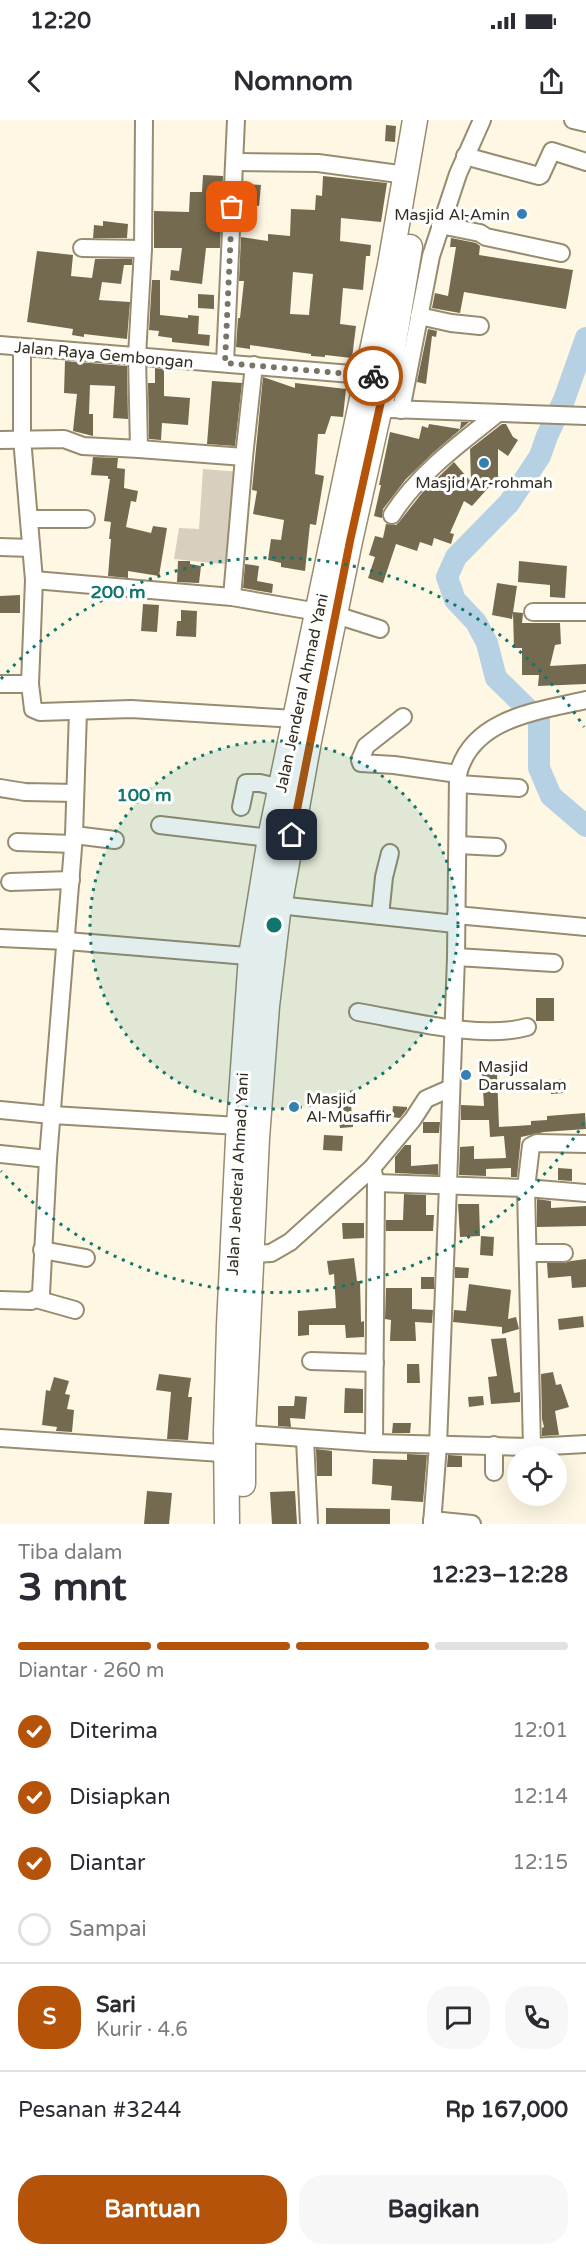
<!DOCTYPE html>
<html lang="id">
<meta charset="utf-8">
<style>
body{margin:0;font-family:"Varela Round",sans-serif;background:#f7f7f7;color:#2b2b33;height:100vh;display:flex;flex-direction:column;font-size:22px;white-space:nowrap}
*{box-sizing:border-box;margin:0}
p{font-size:20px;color:#7c7c81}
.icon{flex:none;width:33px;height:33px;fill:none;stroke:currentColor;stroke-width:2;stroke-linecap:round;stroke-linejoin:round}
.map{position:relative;height:1404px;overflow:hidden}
.sheet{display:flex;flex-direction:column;background:#fff;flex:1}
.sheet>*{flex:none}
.fabs{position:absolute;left:507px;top:1326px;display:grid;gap:12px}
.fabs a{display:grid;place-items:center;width:60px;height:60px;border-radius:50%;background:#fff;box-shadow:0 6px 24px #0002;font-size:30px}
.pin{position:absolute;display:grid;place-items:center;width:51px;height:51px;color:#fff;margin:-26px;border-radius:12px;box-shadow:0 3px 9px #0006}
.courier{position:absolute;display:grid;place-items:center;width:60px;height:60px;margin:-30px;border:4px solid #b45309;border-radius:50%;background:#fff;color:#222;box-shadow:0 2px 8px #0007}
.summary em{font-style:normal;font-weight:800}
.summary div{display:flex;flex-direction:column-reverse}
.summary{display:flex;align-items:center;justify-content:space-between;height:102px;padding:0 18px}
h1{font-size:39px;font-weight:800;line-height:45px}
.bar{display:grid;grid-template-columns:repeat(4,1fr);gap:9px 6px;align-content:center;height:72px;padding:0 18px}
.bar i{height:8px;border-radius:4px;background:#e1e1e2}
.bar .selected{background:#b45309}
.bar p{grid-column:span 4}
.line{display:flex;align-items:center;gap:15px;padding:0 18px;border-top:2px solid #e1e1e2}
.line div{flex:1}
.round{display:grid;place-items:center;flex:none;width:63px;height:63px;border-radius:24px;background:#f7f7f7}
ol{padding:0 18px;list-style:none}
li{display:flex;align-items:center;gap:18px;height:66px}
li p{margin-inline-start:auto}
li .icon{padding:6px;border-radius:50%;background:#b45309;color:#fff;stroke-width:4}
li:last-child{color:#7c7c81}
li i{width:33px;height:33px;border:3px solid #e1e1e2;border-radius:50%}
.action{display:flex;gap:12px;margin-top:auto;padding:12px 18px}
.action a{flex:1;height:69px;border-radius:24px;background:#b45309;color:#fff;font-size:24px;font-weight:800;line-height:69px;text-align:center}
.action a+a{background:#f7f7f7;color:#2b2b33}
.status{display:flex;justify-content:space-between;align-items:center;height:42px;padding:0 30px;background:#fff;direction:ltr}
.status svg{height:16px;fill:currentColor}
header{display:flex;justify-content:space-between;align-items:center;height:78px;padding:0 18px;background:#fff;font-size:27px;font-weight:800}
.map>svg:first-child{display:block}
.green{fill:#d7d0be}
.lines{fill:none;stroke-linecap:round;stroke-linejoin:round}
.river{stroke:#b6d0e4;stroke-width:22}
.building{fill:#746a50;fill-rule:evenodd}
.minor-casing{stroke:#978c6f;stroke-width:20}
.highway-casing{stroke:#978c6f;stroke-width:27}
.minor{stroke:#fff;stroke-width:16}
.highway{stroke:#fff;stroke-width:24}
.done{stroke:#797465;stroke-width:6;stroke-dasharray:0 10.8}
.route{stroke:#b45309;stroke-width:8}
.ring{fill:none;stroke:#0f766e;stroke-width:3;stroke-dasharray:3 6}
.poi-dot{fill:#3480b3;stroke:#fff;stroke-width:2}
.labels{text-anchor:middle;stroke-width:6;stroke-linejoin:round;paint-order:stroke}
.poi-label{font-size:16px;fill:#322d21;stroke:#fff;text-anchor:start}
.street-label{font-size:16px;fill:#322d21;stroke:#fff}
.centre{fill:#0f766e;stroke:#fff;stroke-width:3}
.ring-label{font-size:18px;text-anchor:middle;font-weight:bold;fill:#0f766e;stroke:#fff;stroke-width:6;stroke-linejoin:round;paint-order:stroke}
</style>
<div class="status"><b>12:20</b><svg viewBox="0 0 49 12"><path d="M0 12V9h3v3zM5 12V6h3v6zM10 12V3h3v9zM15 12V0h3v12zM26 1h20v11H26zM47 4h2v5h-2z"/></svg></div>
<header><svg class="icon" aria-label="back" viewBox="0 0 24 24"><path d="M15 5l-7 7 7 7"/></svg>Nomnom<svg class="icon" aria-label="share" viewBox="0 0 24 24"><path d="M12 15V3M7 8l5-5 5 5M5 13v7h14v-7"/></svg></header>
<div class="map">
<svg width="586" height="1404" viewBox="0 0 586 1404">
<rect width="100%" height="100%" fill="#fef7e4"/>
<polygon class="green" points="203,349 241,352 232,445 174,439 179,408 199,409"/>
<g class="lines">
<polyline class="river" points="586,218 564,280 547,316 540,336 509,383 456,437 447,457 455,480 476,502 487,523 496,558 539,600 539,648 551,676 586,706"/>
</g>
<g class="building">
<polygon points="386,5 396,6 395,22 385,21"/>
<polygon points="203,55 223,56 220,128 206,128 202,164 170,160 171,150 179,151 182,128 154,128 154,91 189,92 190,72 202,72"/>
<path d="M323,56L387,63L381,102L341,98L340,121L371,125L370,136H366L363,170L343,168L340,204L356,206L352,238L325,235V237L311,236V234L250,225V229L236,227L238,198H240L244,161H239L241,117L268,121V114L290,116L291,89L315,90L316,75L322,76ZM293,152L313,154L309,195L290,194Z"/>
<polygon points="247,64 261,65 259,86 245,84"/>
<polygon points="103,101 128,104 127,118 93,118 94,105 103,106"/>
<polygon points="451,118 476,123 480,126 479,135 573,150 566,189 464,172 460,193 432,188 435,173 448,176 456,127 450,127"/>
<polygon points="37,131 73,135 71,156 92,158 95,139 132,139 132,145 124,145 121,164 102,162 99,180 130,182 127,219 84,214 84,217 72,215 73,209 27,202"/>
<polygon points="152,160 160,160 160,195 188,198 188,195 199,196 198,214 210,215 209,226 172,222 172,218 158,216 159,211 149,210"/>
<polygon points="198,174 214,175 214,189 198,188"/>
<polygon points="428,209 437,211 436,217 432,216 426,264 417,262"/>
<polygon points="65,241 127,246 128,299 113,298 115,266 90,265 89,294 93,294 93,316 73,311 77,274 64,273"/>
<polygon points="155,248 164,249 164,276 190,278 188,305 162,303 161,320 149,319 148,263 155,263"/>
<polygon points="263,257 295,268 295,263 346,269 343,297 331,296 325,314 318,314 315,354 324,356 316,405 310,404 305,451 281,447 281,443 268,440 271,419 281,420 284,400 253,394 257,371 252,370"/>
<polygon points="212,261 242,263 235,326 207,324"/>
<polygon points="461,302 469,302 433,333 406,359 383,389 382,398 374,396 381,365 379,365 390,312 419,319 422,306 428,308 429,304 460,309"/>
<polygon points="502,304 506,304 513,317 518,320 508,336 498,329 498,357 472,386 464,381 450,413 454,414 451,424 434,418 432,426 420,422 417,431 396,424 383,463 368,458 375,437 369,435 375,416 383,418 386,404 396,405 400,401 422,373 454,342 471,362 470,329"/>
<polygon points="93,337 118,338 117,348 125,349 124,368 138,371 136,382 131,381 126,407 151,413 153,406 167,408 159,456 128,451 128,458 108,456 111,419 109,419 111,402 104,401 110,359 108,359 108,356 91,355"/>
<polygon points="178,441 190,441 190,444 201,446 199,463 177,462"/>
<polygon points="519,441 567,446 565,478 550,477 550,465 518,462"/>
<polygon points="245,444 259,446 257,461 273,464 272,473 243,468"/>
<polygon points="497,463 517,466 512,499 492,495"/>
<polygon points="20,475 20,493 0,493 0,476"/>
<polygon points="143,484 159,485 157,512 141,511"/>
<polygon points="181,490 197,491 196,517 176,516 177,501 181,501"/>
<polygon points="513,492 523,493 522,503 560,503 561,524 555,525 550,546 586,544 586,564 538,566 539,555 522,555 522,528 514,528"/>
<rect x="536" y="878" width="18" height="23"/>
<polygon points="482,953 497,954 499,1007 531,1005 531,1001 547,1000 547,996 585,993 586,1009 544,1012 521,1017 517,1057 511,1057 511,1048 486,1049 486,1056 459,1055 460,1027 474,1026 474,1039 506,1038 504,1016 490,1017 489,1000 461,1000 461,985 484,986"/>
<polygon points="561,959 563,973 551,974 549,961"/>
<polygon points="336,974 350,974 353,1007 340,1008"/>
<polygon points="393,986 407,987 407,989 400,998 392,997"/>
<polygon points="423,1002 440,1002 439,1013 423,1013"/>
<polygon points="324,1015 343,1016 342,1031 323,1030"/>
<polygon points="405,1025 411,1025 411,1046 438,1044 438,1055 395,1053 395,1037"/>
<polygon points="558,1048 572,1049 572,1061 558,1060"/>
<polygon points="404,1074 426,1075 426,1095 434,1095 433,1111 386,1111 386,1100 403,1100"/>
<polygon points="537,1079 551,1081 551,1088 586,1086 586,1106 537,1107"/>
<polygon points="458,1084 479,1084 480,1116 460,1117"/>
<polygon points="342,1103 364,1103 364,1118 343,1119"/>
<polygon points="481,1116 494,1117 493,1136 480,1135"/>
<polygon points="354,1138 357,1161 360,1161 361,1202 364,1201 364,1217 346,1218 345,1205 309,1205 309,1215 298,1216 298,1191 336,1188 334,1154 329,1155 327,1141"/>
<polygon points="586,1139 586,1167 572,1168 571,1156 548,1158 547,1143 564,1143 571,1141"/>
<polygon points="455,1147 469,1148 468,1158 455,1158"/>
<rect x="421" y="1157" width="13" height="12"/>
<polygon points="469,1164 511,1170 508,1199 516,1197 519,1209 502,1214 502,1207 453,1202 454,1190 466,1191"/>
<polygon points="386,1168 412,1168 412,1189 433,1190 432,1203 415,1202 416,1221 390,1221 391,1200 385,1199"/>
<polygon points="583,1196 584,1207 559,1210 558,1199"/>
<polygon points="506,1218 514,1273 520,1272 520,1282 491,1284 488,1257 497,1256 491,1219"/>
<polygon points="407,1244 419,1244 420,1263 407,1263"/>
<polygon points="553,1252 556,1265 561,1264 569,1287 555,1291 559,1315 542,1316 542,1308 544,1307 542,1299 541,1254"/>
<polygon points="159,1254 191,1258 188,1277 192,1277 188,1320 167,1319 171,1272 156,1270"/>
<polygon points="54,1257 69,1261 65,1274 70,1275 67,1289 74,1290 72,1312 56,1311 57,1307 42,1305 46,1270 50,1271"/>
<polygon points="345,1268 363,1269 363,1293 344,1293"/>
<polygon points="295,1276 307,1277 305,1299 290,1298 291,1307 278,1306 278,1286 294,1286"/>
<polygon points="483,1276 484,1285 469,1287 468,1277"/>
<polygon points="393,1303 411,1303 410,1313 392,1313"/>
<polygon points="316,1329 332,1331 332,1356 317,1356"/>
<polygon points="407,1334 427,1335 423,1382 391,1380 392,1366 372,1364 373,1339 407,1340"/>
<polygon points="448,1335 462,1336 462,1347 447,1347"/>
<polygon points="147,1371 172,1373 169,1404 144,1404"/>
<polygon points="295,1371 297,1404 272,1404 270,1372"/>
<polygon points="326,1388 390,1389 390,1404 326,1404"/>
</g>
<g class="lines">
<g class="minor-casing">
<g id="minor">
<polyline points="573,0 586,3"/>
<polyline points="465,36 539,56 541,55 552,31 586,42"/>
<polyline points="235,42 318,43 406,55"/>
<polyline points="440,105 480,113 486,117 561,133"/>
<polyline points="82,128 143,129"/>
<polyline points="419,196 451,203 480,206"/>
<polyline points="0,225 376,256"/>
<polyline points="22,227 22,318 34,460 30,564"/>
<polyline points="225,243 236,0"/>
<polyline points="390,289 586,296"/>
<polyline points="401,290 431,136 458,54 482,0"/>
<polyline points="0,320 64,319 83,326 139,329 137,236 143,129 144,0"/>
<polyline points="139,329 244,337 232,477 318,492"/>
<polyline points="244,337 254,245"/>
<path d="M392,395C418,354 459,324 497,294"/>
<polyline points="29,399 86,399"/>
<polyline points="0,427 31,428"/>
<polyline points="34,460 232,477"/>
<polyline points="533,492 586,492"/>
<polyline points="336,495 380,509"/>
<polyline points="0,564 30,564 33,589 40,592 131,589 295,599"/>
<polyline points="403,597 366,626 360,640 361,643 394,645 458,654"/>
<polyline points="459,664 519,668"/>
<polyline points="0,668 25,672 75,673"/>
<polyline points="241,687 246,663 260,663 281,668"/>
<polyline points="160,705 270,718"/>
<polyline points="74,715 115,720"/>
<polyline points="17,722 73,724"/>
<polyline points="458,725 497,727"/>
<polyline points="10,762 71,760"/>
<polyline points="269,784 455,804"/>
<polyline points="456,795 586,807"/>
<polyline points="380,796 384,757 390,733"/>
<polyline points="0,818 67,821 259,837"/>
<polyline points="456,837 554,843"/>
<path d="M358,892C406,900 481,920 527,907"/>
<polyline points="0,990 52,995 239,1006"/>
<polyline points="586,1024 537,1023 531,1026 526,1068 586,1073"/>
<polyline points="0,1034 48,1039"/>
<polyline points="372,1048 376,1063 374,1323"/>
<polyline points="376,1063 526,1068 532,1327"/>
<polyline points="42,1130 86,1138"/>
<polyline points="529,1133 564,1133"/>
<polyline points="252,1134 271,1133 290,1122 372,1048 413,999 426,979 451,968"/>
<polyline points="36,1179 75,1190"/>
<polyline points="0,1180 31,1181 39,1177 41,1174 48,1039 74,715 78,591"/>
<polyline points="311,1241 375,1243"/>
<polyline points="233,1313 374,1323 532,1327 586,1324"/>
<polyline points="0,1318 236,1334"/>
<polyline points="305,1319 309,1404"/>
<polyline points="494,1352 494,1325"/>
<polyline points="432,1400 472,1404"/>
<path d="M432,1404L438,1325L448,1065L456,837L458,654C472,598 538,591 586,580"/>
</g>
</g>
<g class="highway-casing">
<g id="highway">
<polyline points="243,1364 243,1314 257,1018 267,886 278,793 309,621 350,421 392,234 410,127"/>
<polyline points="227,1404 226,1312 229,1206 238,1019 251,836 270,718 390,145 415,0"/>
</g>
</g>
<use href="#minor" class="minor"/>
<use href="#highway" class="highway"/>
</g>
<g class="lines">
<polyline class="done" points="232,87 225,243 373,256"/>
<polyline class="route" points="292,715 350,421 386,259 373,256"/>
</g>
<circle cx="274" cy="805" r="184" fill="#0f766e" fill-opacity=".12"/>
<g class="ring">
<circle cx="274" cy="805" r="184"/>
<path d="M584 1003A368 368 0 0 1 1 1051M1 559A368 368 0 0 1 584 607"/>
</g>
<g class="poi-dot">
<circle cx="522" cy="94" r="6"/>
<circle cx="484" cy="343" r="6"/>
<circle cx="466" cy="955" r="6"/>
<circle cx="294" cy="987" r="6"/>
</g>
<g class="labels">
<g class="poi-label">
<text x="510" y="100" text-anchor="end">Masjid Al-Amin</text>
<text x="484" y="368" text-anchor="middle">Masjid Ar-rohmah</text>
<text x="478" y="952">Masjid<tspan x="478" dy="18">Darussalam</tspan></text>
<text x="306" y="984">Masjid<tspan x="306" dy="18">Al-Musaffir</tspan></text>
</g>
<g class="street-label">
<text transform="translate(104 234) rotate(5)" y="6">Jalan Raya Gembongan</text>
<text transform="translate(301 573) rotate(-78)" y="6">Jalan Jenderal Ahmad Yani</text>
<text transform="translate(237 1054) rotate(-87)" y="6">Jalan Jenderal Ahmad Yani</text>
</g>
</g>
<circle cx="274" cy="805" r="9" class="centre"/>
<g class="ring-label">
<text x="118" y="478">200 m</text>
<text x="144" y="681">100 m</text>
</g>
</svg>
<div class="fabs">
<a><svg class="icon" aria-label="locate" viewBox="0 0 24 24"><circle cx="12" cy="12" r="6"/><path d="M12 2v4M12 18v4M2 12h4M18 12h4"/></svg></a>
</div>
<div class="pin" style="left:232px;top:87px;background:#ea580c"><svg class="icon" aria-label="bag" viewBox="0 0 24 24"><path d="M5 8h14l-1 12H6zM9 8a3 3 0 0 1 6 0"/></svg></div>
<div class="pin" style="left:292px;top:715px;background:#1f2937"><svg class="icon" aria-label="home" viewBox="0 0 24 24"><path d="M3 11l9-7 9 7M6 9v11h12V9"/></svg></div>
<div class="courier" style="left:373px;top:256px"><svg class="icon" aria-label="bike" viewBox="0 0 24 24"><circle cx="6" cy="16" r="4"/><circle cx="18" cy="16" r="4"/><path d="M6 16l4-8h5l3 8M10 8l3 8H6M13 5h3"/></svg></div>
</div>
<section class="sheet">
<div class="summary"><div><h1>3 mnt</h1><p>Tiba dalam</p></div><em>12:23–12:28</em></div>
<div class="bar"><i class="selected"></i><i class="selected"></i><i class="selected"></i><i></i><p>Diantar · 260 m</p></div>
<ol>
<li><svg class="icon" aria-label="check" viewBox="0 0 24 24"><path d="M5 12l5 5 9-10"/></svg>Diterima<p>12:01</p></li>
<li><svg class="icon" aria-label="check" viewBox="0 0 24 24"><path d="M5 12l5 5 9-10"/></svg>Disiapkan<p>12:14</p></li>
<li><svg class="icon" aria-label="check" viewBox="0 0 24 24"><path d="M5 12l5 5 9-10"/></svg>Diantar<p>12:15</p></li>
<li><i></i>Sampai</li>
</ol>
<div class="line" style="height:108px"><b class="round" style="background:#b45309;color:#fff">S</b><div><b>Sari</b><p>Kurir · 4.6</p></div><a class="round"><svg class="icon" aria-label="chat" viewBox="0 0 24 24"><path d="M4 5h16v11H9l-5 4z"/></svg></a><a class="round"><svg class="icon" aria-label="phone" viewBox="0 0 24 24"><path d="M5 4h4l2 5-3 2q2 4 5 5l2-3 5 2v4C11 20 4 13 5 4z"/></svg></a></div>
<div class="line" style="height:78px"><div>Pesanan #3244</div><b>Rp 167,000</b></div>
<div class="action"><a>Bantuan</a><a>Bagikan</a></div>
</section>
